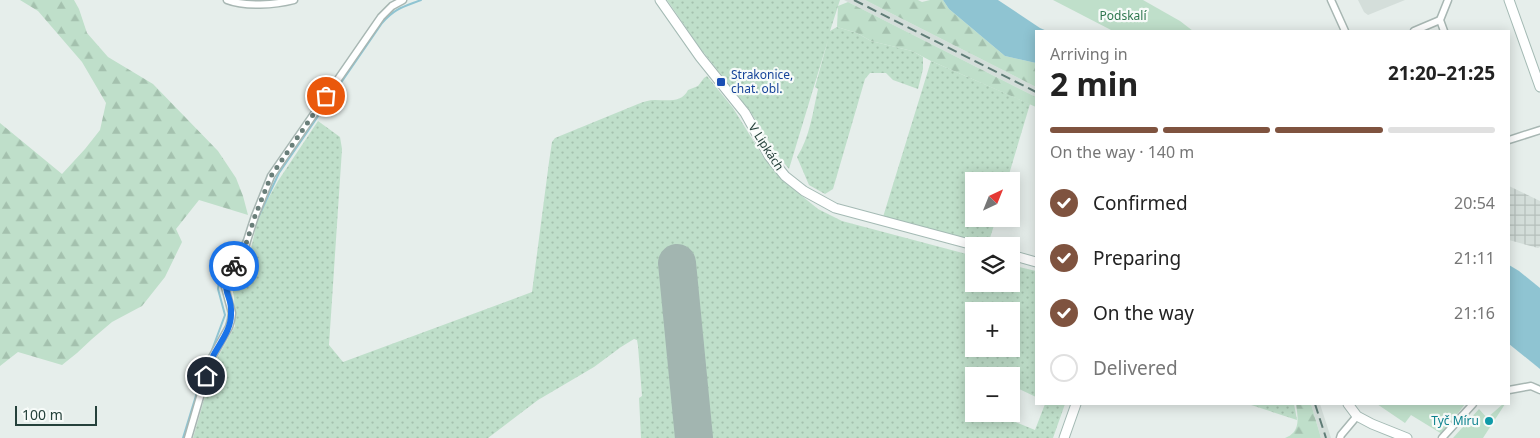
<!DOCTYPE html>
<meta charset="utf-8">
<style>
body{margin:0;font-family:"Noto Sans",sans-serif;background:#f6f6f6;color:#222;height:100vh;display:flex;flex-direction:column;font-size:19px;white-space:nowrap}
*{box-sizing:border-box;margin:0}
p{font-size:16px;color:#767676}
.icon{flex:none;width:28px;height:28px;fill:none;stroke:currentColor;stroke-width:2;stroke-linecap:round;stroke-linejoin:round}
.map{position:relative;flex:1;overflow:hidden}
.drawer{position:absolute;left:1035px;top:30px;width:475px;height:375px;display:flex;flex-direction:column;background:#fff;border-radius:0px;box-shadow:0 2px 12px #0003}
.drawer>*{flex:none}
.needle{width:32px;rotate:43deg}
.controls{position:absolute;left:965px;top:172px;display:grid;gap:10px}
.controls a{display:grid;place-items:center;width:55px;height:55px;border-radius:0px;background:#fff;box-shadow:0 2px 12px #0003;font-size:25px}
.scale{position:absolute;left:15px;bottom:12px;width:82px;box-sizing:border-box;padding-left:5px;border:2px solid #25413b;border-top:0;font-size:14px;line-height:18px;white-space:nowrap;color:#25413b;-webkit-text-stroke:4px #f7fbf9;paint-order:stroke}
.pin{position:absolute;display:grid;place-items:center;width:42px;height:42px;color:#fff;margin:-21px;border:2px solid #fff;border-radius:50%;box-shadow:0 1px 5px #0007}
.courier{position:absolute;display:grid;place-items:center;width:50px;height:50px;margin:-25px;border:4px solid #1a73e8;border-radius:50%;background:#fff;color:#222;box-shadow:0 1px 6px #0007}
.summary em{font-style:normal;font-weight:700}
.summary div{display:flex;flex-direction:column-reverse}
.summary{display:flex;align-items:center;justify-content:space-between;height:85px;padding:0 15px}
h1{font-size:32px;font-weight:700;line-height:38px}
.bar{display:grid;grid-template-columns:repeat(4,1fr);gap:8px 5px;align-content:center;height:60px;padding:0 15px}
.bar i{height:6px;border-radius:4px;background:#e0e0e0}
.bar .active{background:#7f533f}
.bar p{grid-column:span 4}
ol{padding:0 15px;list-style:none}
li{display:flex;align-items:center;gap:15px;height:55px}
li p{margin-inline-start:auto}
li .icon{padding:5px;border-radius:50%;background:#7f533f;color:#fff;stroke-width:4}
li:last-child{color:#767676}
li i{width:28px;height:28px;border:2px solid #e0e0e0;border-radius:50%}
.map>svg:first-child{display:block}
.built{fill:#d4deda}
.industrial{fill:url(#industrial-grid)}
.grass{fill:url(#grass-dots);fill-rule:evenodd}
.forest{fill:url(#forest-firs)}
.park{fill:#bfdfca}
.water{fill:#8fc4d2}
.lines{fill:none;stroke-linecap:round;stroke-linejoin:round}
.stream{stroke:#8fc4d2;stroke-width:2}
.runway{stroke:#a2b5b0;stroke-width:38}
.street-casing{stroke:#a8b7b3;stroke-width:9}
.secondary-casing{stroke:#a4bab4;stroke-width:11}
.street{stroke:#fff;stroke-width:6}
.secondary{stroke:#fff;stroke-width:9}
.rail{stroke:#5f7c76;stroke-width:2;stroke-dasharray:10 5;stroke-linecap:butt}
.done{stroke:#697e79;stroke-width:5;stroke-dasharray:0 9}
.route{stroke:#1a73e8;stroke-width:6}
.transit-dot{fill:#1a4fb4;stroke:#f7fbf9;stroke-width:2}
.culture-dot{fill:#0f9aa8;stroke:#f7fbf9;stroke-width:2}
.labels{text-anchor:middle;stroke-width:4.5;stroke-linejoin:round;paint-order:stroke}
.park-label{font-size:12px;fill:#2f774f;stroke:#f7fbf9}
.transit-label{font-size:12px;fill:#164399;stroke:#f7fbf9;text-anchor:start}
.street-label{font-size:12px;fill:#25413b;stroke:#f7fbf9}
.culture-label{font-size:12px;fill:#0d838f;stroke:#f7fbf9;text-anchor:end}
</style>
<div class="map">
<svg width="1540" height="438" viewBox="0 0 1540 438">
<defs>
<pattern id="industrial-grid" width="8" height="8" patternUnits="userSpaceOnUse" patternTransform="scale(1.25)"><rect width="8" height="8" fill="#d4deda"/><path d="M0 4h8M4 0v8" fill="none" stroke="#b6c0bc"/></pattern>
<pattern id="grass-dots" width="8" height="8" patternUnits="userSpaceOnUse" patternTransform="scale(1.25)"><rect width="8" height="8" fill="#bfdfca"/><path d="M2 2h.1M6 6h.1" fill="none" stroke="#a4c1ae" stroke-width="1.8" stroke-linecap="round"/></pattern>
<pattern id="forest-firs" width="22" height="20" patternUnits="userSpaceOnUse" patternTransform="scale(1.25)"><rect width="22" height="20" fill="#bfdfca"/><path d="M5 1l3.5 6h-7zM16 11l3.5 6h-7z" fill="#a4c1ae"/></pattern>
</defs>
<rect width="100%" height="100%" fill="#e6eeeb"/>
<g class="built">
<polygon points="844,0 865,0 1036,87 1036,97"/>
<polygon points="1358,0 1405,0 1368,15 1364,12"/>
<polygon points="1311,404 1320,404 1331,438 1321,438"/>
</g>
<polygon class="industrial" points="1509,186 1540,201 1540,247 1538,248 1509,240"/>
<g class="grass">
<path d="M667,0H840L830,31L837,27L857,33L871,41L912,51L923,57V69L918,89L893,80L886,73H870L865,79L833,189L825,194L809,185L797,157C810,137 813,111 818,89L815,87L828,40L789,169L776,153L750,111L700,48Z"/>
<polygon points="931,61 1030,104 1007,181 974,181 974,219 996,219 988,244 883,217"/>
<path d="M707,76L733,108L764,158L781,179L818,209L842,221L974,256V284H1011V265L1036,271V397L1011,385V376H987L977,372L974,376L966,401L974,404V414H996L1035,430L1045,404H1065L1053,438H641L639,398L642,396L638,346L637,340L634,339L621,347L594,367L538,400L488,438H193L215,362L235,326L234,297L231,281L251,249L258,217L278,181L318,121L340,137L342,149L329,345L343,362L532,292L549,162L552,142L555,138L638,104C643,102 649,100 655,100C667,100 682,103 688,90L698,86L704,78ZM974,311H1011V349H974Z"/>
<polygon points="1248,404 1294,404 1297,420"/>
</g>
<g class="forest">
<polygon points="20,0 74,0 79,9 87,33 108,57 153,84 218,151 236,178 243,196 248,215 199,200 176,229 182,242 165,277 142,306 112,322 92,339 77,353 62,365 18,352 0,366 0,123 62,174 85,149 100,130 106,103 82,62 38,11"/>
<polygon points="865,0 918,0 922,2 930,0 943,0 949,9 1005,56 1036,63 1036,87"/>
<polygon points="848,2 1036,97 1036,107 931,61 912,51 871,41 857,33 837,27 838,6"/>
<path d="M1296,404H1311L1321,438H1285C1301,432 1298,418 1296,404Z"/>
</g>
<g class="park">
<polygon points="1053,0 1143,0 1180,21 1193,31 1113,31"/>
<polygon points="1377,404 1465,404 1442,434 1411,415 1405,423"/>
<polygon points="1503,404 1505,404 1483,438 1453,438 1479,409 1487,418"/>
</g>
<g class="water">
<polygon points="943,0 998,0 1040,28 1047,31 1036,31 1036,63 1005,56 949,9"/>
<polygon points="1509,265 1519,271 1540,288 1540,369 1509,344"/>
</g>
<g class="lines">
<g class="stream">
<path d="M256,222L279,173L382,23C395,8 403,7 421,0"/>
<polyline points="212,350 225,315 218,289 219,281 230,261 245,238"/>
<polyline points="183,438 202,376 207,364"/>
</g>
<polyline class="runway" points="677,263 694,438"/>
<g class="street-casing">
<g id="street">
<path d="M227,0C245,7 275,5 294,0"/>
<polyline points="1331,0 1345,31"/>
<polyline points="1414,31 1440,20"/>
<polyline points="1444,31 1440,20 1448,0"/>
<polyline points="1509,140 1540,130"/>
<polyline points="1509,390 1531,386 1540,390"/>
<polyline points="188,438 211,359 229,327 231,320 232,313 225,287 226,280 244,250 255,216 271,176 381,17 392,6 403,0"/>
<polyline points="1340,438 1341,435 1357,416"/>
<polyline points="1442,438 1473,404"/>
</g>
</g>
<g class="secondary-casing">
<g id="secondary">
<polyline points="660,0 700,57 745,113 769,156 785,176 804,191 835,208 977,246"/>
<polyline points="1509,0 1540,87"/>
<polyline points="1011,255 1036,262"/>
<polyline points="1348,404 1357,416 1372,424 1407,438"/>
<polyline points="1064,438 1076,404"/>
</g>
</g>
<use href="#street" class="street"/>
<use href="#secondary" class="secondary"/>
<g class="rail">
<polyline points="854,0 1036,92"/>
<polyline points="1315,404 1326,438"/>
</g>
</g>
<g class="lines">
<polyline class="done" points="234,266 244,250 255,216 271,176 326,96"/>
<path class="route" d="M206,376C208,370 209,363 212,358C219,344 231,330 231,315C233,291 217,294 234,266"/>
</g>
<rect class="transit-dot" x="716" y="77" width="10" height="10" rx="2.5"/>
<circle class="culture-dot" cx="1489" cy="421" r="5"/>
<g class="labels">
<g class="park-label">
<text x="1123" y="20">Podskalí</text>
</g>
<g class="transit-label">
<text x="731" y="79">Strakonice,<tspan x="731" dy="14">chat. obl.</tspan></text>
</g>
<g class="street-label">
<text transform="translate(766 147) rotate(57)" y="4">V Lipkách</text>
</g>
<g class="culture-label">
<text x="1479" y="425">Tyč Míru</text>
</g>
</g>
</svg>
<div class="controls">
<a><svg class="needle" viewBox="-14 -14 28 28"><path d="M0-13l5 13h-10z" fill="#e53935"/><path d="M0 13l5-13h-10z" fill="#767676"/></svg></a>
<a><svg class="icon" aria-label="layers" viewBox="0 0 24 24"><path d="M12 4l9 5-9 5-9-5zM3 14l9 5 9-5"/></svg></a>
<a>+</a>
<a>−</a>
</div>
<div class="scale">100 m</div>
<div class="pin" style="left:326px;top:96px;background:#ea580c"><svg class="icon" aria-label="bag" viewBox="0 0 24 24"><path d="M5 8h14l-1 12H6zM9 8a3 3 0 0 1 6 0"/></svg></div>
<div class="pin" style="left:206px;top:376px;background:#1f2937"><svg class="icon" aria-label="home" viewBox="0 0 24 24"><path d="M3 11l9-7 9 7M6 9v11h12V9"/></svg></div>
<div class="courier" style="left:234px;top:266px"><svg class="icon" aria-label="bike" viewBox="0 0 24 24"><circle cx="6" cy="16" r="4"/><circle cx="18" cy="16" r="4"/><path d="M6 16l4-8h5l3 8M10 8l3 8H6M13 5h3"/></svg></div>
<section class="drawer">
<div class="summary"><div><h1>2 min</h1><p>Arriving in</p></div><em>21:20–21:25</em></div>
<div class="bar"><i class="active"></i><i class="active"></i><i class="active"></i><i></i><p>On the way · 140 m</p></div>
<ol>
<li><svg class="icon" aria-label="check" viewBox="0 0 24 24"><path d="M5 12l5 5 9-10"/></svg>Confirmed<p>20:54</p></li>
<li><svg class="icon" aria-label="check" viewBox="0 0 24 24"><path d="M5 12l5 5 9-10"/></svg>Preparing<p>21:11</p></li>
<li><svg class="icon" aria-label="check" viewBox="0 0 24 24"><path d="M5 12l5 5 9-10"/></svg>On the way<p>21:16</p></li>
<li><i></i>Delivered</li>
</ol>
</section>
</div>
